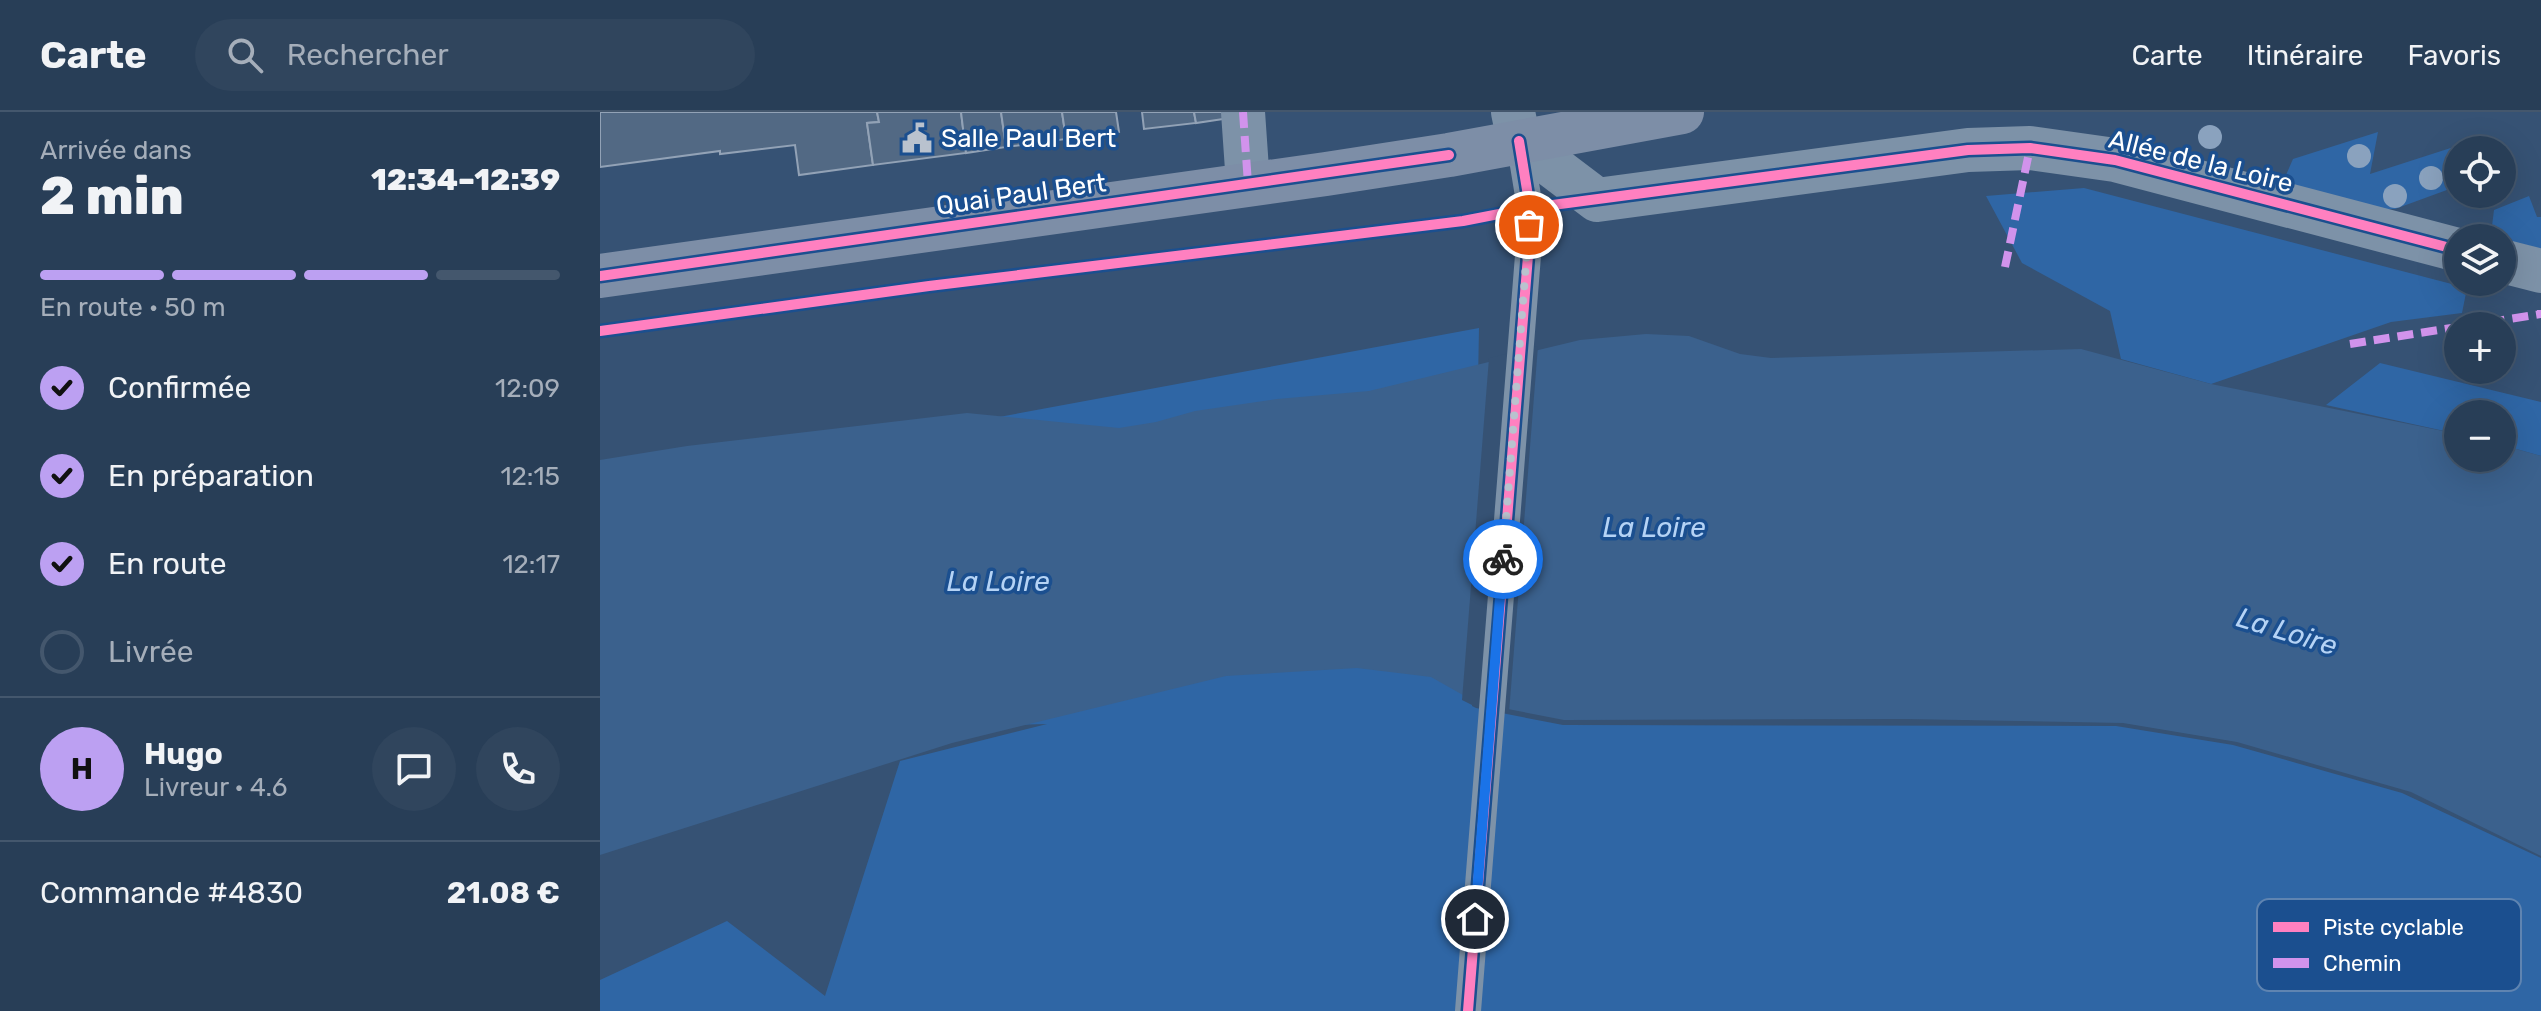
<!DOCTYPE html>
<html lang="fr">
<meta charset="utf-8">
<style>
body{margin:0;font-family:Rubik,sans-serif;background:#30455d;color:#f1f3f6;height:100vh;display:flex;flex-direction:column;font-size:30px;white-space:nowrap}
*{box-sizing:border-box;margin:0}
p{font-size:26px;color:#a5aeba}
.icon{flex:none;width:44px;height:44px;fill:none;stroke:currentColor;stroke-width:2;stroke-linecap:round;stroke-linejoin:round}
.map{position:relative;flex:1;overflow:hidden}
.side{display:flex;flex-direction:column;background:#283e57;width:600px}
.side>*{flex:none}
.tools{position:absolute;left:1844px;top:24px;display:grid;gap:16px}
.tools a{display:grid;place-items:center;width:72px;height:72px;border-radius:50%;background:#283e57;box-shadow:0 8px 32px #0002,0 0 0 2px #44576d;font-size:40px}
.pin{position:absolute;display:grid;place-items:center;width:68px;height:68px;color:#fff;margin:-34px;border:4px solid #fff;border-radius:50%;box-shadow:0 2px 8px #0007}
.courier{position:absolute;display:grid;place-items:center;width:80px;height:80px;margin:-40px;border:6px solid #1a73e8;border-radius:50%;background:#fff;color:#222;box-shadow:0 2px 10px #0007}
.summary em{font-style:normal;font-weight:800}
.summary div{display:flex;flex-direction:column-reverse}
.summary{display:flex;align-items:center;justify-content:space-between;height:136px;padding:0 40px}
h1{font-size:52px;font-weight:800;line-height:60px}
.bar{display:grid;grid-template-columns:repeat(4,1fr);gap:12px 8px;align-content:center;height:96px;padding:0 40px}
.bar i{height:10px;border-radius:6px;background:#44576d}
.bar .current{background:#bca0f2}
.bar p{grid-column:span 4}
.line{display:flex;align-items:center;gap:20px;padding:0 40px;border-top:2px solid #44576d}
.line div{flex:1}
.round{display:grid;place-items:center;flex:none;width:84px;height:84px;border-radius:42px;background:#30455d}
ol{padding:0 40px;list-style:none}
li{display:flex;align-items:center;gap:24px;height:88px}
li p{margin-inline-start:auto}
li .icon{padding:8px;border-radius:50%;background:#bca0f2;color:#111;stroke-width:4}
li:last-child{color:#a5aeba}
li i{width:44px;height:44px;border:4px solid #44576d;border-radius:50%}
header{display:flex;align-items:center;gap:48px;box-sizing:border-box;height:112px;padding:0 40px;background:#283e57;border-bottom:2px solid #44576d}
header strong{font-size:38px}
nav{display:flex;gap:44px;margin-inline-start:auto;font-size:28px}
.search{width:560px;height:72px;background:#30455d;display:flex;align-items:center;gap:20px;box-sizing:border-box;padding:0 28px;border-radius:44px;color:#a5aeba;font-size:30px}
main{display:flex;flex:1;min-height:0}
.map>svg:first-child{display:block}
.green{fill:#2f66a5}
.water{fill:#3b618d}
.pier{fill:#365274}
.building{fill:#526984;stroke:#92a2b6;stroke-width:2}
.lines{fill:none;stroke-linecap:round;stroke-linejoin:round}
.lane{stroke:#7d92a8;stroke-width:26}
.street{stroke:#7d92a8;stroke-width:44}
.primary{stroke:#7d8ea7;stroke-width:44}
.quiet{stroke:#d193ec;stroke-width:8;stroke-dasharray:16 8;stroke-linecap:butt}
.cycleway-casing{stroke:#1b4f8f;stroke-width:15}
.cycleway{stroke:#ff80c0;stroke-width:10}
.tree{fill:#8aa2be}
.done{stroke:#b9c2ce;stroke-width:8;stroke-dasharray:0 14.4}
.route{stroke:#1a73e8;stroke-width:10}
.labels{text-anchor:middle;stroke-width:7;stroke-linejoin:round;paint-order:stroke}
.poi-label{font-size:26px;fill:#fff;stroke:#1b4f8f;text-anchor:start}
.street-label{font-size:26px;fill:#fff;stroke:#1b4f8f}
.water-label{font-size:28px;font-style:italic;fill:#b5d3f5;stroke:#1b4f8f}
.key{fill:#1b4f8f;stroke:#5f84b1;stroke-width:2}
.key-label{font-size:22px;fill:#fff}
</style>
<header>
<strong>Carte</strong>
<div class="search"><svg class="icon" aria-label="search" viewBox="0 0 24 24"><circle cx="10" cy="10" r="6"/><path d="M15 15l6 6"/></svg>Rechercher</div>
<nav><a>Carte</a><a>Itinéraire</a><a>Favoris</a></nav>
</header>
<main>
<section class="side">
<div class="summary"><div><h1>2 min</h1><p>Arrivée dans</p></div><em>12:34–12:39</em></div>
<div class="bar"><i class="current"></i><i class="current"></i><i class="current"></i><i></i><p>En route · 50 m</p></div>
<ol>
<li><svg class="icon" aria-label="check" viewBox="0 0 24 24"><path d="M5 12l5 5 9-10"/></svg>Confirmée<p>12:09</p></li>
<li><svg class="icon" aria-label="check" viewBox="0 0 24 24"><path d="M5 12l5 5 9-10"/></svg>En préparation<p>12:15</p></li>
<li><svg class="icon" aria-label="check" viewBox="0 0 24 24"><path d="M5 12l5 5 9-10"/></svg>En route<p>12:17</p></li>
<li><i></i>Livrée</li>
</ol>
<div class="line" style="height:144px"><b class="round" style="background:#bca0f2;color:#111">H</b><div><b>Hugo</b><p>Livreur · 4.6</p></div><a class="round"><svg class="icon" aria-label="chat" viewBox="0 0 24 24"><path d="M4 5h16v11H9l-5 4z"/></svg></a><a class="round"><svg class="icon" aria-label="phone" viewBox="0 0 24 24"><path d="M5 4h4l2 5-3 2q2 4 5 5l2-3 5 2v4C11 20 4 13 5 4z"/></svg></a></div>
<div class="line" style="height:104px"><div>Commande #4830</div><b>21.08 €</b></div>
</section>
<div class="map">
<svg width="1941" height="899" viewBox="0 0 1941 899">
<rect width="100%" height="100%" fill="#365274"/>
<g class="green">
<polygon points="1778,20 1770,62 1863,32 1862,38 1858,38 1855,75 1795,97 1784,97 1683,70 1693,47"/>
<polygon points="1484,76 1867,176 1862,201 1791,210 1611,272 1521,247 1510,199 1422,151 1386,84"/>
<polygon points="1929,84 1937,105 1941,105 1941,137 1899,126 1892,114 1894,98"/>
<polygon points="879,216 872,594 876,596 963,613 1516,614 1633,633 1802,681 1941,746 1941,899 0,899 0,868 127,809 225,884 300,649 447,612 322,615 0,379"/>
<polygon points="1780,251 1941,290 1941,344 1902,333 1902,302 1858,302 1858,322 1726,293"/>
</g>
<polygon class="water" points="1046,222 1089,224 1140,242 1171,246 1481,237 1611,272 1858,322 1858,346 1902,346 1902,333 1941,344 1941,744 1811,680 1637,630 1523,611 1306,607 964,608 877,591 831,565 757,556 626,564 352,631 0,743 0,348 87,334 367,301 519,316 556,310 595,299 677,287 769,279 980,228"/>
<polygon class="pier" points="938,234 909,601 876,595 862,588 889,246"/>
<g class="building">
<polygon points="0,0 277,0 279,10 267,11 273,53 199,63 195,33 120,42 120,39 0,55"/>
<polygon points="277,0 361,0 366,41 273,53 267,11 279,10"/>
<polygon points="361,0 401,0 406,35 366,41"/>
<polygon points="401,0 462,0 466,27 406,35"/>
<polygon points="462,0 516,0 519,20 466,27"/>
<polygon points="542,0 594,0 596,11 544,17"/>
<polygon points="594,0 637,0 637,5 596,11"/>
</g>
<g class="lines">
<polyline class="lane" points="868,899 929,131 930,96 919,29"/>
<g class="street">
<polyline points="643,0 648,72"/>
<polyline points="913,0 919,29 997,88 1368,38 1430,36 1515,48 1858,138"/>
<polyline points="1902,149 1941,159"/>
</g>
<polyline class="primary" points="0,164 726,62 849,43 1082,0"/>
<g class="quiet">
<polyline points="643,0 648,72"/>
<polyline points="1405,155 1430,36"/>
<polyline points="1865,214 1941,202 1941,198"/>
<polyline points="1750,232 1858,215"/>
</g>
<g class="cycleway-casing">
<g id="cycleway">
<polyline points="0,164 849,43"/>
<polyline points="0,219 329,174 863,109 930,96 1368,38 1430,36 1515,48 1858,138"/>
<polyline points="868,899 929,131 930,96 919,29"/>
</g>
</g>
<use href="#cycleway" class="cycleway"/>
</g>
<g class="tree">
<circle cx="1610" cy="25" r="12"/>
<circle cx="1759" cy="44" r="12"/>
<circle cx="1831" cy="66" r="12"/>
<circle cx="1795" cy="84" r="12"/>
</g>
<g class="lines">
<polyline class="done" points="903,447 929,113"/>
<polyline class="route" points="875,807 903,447"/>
</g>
<defs>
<g id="civic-bare" transform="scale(2.4)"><path d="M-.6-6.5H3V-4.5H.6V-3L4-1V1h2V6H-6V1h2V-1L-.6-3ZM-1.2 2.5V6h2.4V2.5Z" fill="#b9c2ce" stroke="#1b4f8f" stroke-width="2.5" paint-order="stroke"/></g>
</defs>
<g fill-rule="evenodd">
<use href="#civic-bare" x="317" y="26"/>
</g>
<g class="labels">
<g class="poi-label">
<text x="341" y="35">Salle Paul Bert</text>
</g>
<g class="street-label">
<text transform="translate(1601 49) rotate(14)" y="9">Allée de la Loire</text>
<text transform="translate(421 82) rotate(-8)" y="9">Quai Paul Bert</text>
</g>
<g class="water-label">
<text x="1054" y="425">La Loire</text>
<text x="398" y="479">La Loire</text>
<text transform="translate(1687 519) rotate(17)" y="10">La Loire</text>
</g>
</g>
<rect x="1657" y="787" width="264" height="92" rx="12" class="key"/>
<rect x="1673" y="810" width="36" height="10" fill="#ff80c0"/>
<rect x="1673" y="846" width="36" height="10" fill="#d193ec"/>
<g class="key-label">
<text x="1723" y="823">Piste cyclable</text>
<text x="1723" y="859">Chemin</text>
</g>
</svg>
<div class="tools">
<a><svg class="icon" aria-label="locate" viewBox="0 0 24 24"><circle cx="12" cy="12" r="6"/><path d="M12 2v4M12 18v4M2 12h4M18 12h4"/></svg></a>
<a><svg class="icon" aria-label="layers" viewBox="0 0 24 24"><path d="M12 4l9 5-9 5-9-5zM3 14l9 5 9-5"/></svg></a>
<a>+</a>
<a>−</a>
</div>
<div class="pin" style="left:929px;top:113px;background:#ea580c"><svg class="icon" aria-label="bag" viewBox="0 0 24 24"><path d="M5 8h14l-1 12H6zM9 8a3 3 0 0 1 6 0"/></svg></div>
<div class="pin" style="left:875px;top:807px;background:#1f2937"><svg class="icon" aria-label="home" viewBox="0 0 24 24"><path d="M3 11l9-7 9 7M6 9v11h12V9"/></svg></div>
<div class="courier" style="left:903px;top:447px"><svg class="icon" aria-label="bike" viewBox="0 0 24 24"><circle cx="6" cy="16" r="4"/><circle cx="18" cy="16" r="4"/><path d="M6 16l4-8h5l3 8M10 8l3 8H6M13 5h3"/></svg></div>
</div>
</main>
